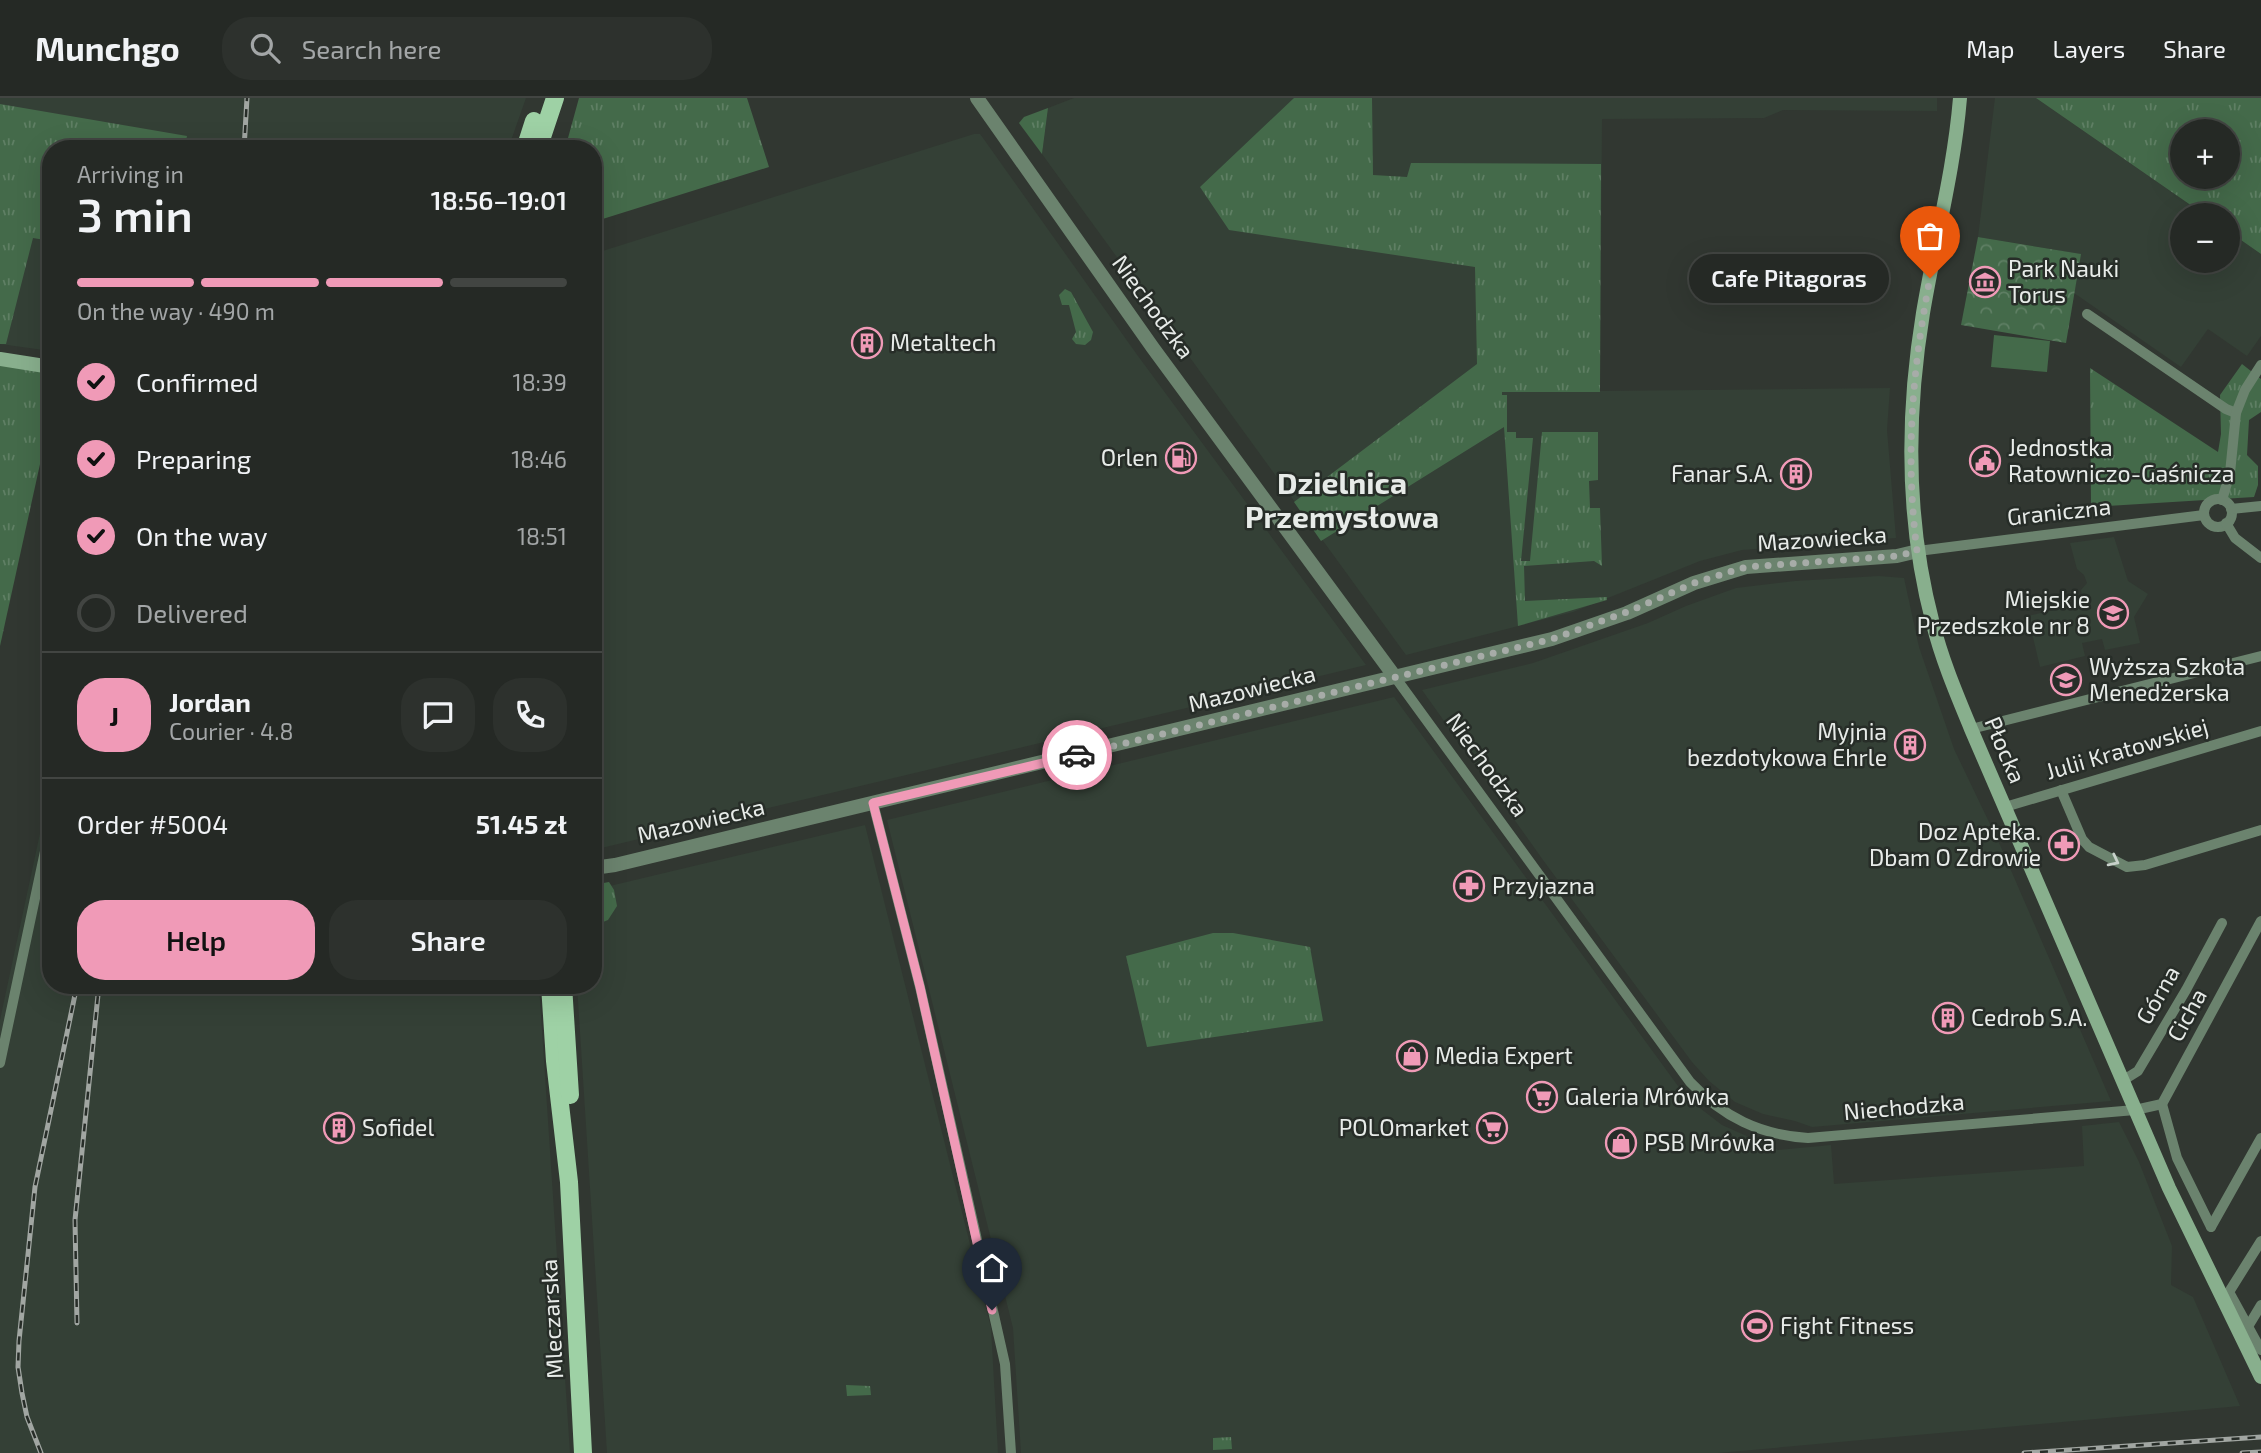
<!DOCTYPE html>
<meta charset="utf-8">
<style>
body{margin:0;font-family:"Exo 2",sans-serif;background:#2d312d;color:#f1f3f6;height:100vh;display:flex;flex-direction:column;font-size:26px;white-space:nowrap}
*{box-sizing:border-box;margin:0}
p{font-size:23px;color:#a3a6a7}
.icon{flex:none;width:38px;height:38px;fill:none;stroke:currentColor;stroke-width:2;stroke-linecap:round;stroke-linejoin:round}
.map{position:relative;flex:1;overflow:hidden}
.sheet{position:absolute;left:42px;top:42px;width:560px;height:854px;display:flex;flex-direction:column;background:#252925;border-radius:28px;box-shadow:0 7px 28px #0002,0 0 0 2px #424542}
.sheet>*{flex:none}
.controls{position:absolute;left:2170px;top:21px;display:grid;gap:14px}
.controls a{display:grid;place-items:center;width:70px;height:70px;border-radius:50%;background:#252925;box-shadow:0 7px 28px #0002,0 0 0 2px #424542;font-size:35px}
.pin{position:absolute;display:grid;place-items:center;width:60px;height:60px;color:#fff;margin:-72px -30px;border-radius:50% 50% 50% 0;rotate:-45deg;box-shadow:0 0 7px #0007}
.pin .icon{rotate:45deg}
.courier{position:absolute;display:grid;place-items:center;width:70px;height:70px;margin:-35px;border:5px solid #f09ab7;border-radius:50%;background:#fff;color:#222;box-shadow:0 2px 9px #0007}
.bubble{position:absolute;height:49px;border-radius:24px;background:#252925;box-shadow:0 7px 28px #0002,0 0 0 2px #424542;font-size:23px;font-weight:600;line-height:49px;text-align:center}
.head em{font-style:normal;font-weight:600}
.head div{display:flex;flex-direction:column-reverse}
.head{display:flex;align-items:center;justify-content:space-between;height:119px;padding:0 35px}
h1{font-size:46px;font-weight:600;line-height:52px}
.bar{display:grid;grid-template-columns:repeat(4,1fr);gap:10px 7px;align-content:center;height:84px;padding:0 35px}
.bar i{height:9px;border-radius:5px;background:#424542}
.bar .selected{background:#f09ab7}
.bar p{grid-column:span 4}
.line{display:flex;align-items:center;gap:18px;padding:0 35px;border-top:2px solid #424542}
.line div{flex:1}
.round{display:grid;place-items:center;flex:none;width:74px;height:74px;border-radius:28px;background:#2d312d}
ol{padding:0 35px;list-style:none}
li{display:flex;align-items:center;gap:21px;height:77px}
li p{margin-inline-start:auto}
li .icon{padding:7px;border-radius:50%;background:#f09ab7;color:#111;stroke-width:4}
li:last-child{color:#a3a6a7}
li i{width:38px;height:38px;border:4px solid #424542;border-radius:50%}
.action{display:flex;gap:14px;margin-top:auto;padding:14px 35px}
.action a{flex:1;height:80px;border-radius:28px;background:#f09ab7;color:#111;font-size:28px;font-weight:600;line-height:80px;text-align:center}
.action a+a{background:#2d312d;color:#f1f3f6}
header{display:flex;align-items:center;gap:42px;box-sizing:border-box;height:98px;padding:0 35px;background:#252925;border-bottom:2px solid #424542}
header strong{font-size:33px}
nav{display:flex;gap:38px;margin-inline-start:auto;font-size:24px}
.search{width:490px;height:63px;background:#2d312d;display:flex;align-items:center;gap:18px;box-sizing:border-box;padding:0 24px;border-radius:28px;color:#a3a6a7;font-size:26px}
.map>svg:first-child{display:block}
.built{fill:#344036}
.grass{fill:url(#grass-tufts);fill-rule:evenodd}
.park{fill:url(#park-crowns)}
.pitch{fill:#446a4a}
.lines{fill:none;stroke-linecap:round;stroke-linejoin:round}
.minor{stroke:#6b836e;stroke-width:10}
.tertiary{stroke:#6b836e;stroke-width:14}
.secondary{stroke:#88af8d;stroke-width:14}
.primary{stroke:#9ed1a5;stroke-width:18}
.rail-casing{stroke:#a1a6a2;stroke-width:5}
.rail{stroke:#272d28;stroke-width:2.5;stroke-dasharray:8;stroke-linecap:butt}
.oneway{stroke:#c8d1ca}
.done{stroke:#a7aca8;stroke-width:7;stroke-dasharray:0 12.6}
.route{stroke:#f09ab7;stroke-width:9}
.labels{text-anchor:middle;stroke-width:5;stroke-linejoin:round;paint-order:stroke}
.poi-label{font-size:23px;fill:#e7ebe8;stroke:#272d28;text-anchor:start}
.street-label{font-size:23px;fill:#e7ebe8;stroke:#272d28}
.district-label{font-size:30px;font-weight:bold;fill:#e7ebe8;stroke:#272d28}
</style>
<header>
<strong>Munchgo</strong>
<div class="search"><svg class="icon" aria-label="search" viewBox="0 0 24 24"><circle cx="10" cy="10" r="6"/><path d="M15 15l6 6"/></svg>Search here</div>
<nav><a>Map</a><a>Layers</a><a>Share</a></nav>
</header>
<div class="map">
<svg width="2261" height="1355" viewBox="0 0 2261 1355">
<defs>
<pattern id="grass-tufts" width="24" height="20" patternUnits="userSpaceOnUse" patternTransform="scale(1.75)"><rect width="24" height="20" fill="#446a4a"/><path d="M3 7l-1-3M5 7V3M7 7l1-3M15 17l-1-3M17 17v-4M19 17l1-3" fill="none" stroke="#5f7f64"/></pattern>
<pattern id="park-crowns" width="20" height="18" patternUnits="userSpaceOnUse" patternTransform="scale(1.75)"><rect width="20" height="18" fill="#446a4a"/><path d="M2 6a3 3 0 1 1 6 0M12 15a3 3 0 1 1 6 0" fill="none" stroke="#5f7f64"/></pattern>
</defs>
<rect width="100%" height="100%" fill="#313731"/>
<g class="built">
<polygon points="0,0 526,0 508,51 51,51 51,253 0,246"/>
<polygon points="1074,0 1937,0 1937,13 1783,12 1764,20 1602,21 1600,293 1890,290 1887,332 1896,440 1742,452 1700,463 1573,514 1406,557 1042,56 1048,10"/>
<polygon points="1995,0 2036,0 2205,117 2182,117 2182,163 2228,163 2228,133 2261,156 2261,238 2247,258 2208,231 2181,269 2074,195 2080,156 1978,139"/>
<polygon points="974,36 980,36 983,40 1138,258 1366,567 593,752 593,156"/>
<polygon points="2114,439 2128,483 2148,496 2134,519 2140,545 2105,552 2102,541 2082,545 2085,558 2040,569 2028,518 2083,505 2081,492 2087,485 2084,477 2077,471 2070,445"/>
<polygon points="1879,478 1904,480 1919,549 1954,651 2000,747 2111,1003 1812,1029 1795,1023 1763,1016 1735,1004 1709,983 1692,964 1543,762 1422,592 1533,565 1648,525 1686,508 1736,490 1795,483"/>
<polygon points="1394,599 1678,988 1696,1007 1722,1027 1778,1052 1831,1047 1834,1086 2084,1068 2082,1028 2119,1024 2139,1064 2172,1148 2171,1187 2193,1199 2240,1308 1718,1355 1021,1355 1013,1230 887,722"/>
<polygon points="51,684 51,887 539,887 570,1355 0,1355 0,922"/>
<polygon points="865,727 991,1230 998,1355 607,1355 577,887 593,887 593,792"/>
</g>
<g class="grass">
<polygon points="579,0 747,0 769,69 593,124 593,51 565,51"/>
<polygon points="1294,0 1372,0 1373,77 1407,79 1411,65 1601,66 1600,294 1502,294 1502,297 1507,297 1507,334 1516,334 1516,340 1533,340 1521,463 1530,463 1542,334 1598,334 1598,382 1589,383 1590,410 1600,410 1602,468 1594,463 1524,468 1525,503 1607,499 1607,502 1518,528 1504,329 1321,443 1294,404 1477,266 1475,169 1229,132 1200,89"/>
<path d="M2036,0H2261V156L2228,133V117H2205ZM2182,33H2228V79H2182Z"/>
<polygon points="0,6 187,38 184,51 51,51 51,143 33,140 6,246 0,246"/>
<polygon points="1048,10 1042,56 1019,25 1024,19"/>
<polygon points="1065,191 1071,194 1093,234 1091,242 1085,247 1076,246 1072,241 1076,234 1069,207 1062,207 1059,197"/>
<polygon points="0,261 51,269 51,316 0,548"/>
<polygon points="2242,266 2261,281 2261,314 2249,322 2247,357 2258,368 2258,387 2254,399 2091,409 2090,270 2218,354 2221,336 2220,297"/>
<polygon points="609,784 614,792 617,808 608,822 593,828 593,787"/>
<polygon points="1213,835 1233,835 1310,849 1323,923 1147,949 1126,858"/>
<polygon points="846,1287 870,1288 871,1297 847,1298"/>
<polygon points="1231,1339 1232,1351 1213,1352 1213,1340"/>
</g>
<polygon class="park" points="1978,139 2081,156 2066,245 1961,227"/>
<polygon class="pitch" points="1994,237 2050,243 2047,274 1991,269"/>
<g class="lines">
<g class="minor">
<polyline points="2087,216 2226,311 2236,315"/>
<circle cx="2218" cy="415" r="14"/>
<polyline points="2222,402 2230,375 2236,315 2245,292 2261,267"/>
<polyline points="2231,411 2261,408"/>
<polyline points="2226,425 2235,440 2261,460"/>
<polyline points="1918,453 2204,417"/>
<path d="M1395,579L1690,984C1723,1019 1760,1037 1808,1040L2135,1012L2162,1006L2261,823"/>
<polyline points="1971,631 2261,558"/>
<polyline points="2061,692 2082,741 2089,749 2127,769 2145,767 2261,732"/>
<polyline points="873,705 920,889 1005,1266 1011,1355"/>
<polyline points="2005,709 2261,633"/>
<polyline points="0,965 51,725"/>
<polyline points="2122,983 2138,973 2186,892 2222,825"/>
<polyline points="2162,1006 2177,1060 2211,1129"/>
<polyline points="2211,1129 2261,1040"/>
<polyline points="2261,1143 2229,1194 2261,1252"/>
<polyline points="2249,1227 2261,1207"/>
</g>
<g class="tertiary">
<polyline points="977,0 1153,250 1395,579"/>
<polyline points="593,770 615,767 1552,541 1627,515 1694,485 1746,469 1897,458 1918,453"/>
</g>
<g class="secondary">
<path d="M1960,0C1954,73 1935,143 1923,215C1906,319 1906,424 1933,526C1942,562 1957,597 1971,631L2169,1090L2261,1279"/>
<polyline points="0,261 51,269"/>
</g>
<g class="primary">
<polyline points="525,51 534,23"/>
<polyline points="538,51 555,0"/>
<polyline points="550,887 555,963 569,1084 583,1355"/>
<polyline points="563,887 570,997"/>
</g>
<g class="rail-casing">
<g id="rail">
<polyline points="244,51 247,0"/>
<polyline points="77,1225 75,1122 99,887"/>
<polyline points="41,1355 27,1319 22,1295 18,1269 19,1243 35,1089 77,887"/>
<polyline points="2024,1355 2261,1339"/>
<polyline points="2242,1355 2261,1354"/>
</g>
</g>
<use href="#rail" class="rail"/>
</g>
<defs><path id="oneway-chevron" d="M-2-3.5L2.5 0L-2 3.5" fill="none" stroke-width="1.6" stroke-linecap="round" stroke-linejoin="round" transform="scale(1.75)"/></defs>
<use class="oneway" href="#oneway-chevron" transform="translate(2114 763) rotate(27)"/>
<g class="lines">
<path class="done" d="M1077,657L1552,541L1627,514L1694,485L1746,469L1897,458L1917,453C1905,358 1912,274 1930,180"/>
<polyline class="route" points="992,1212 920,889 873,705 1077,657"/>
</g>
<defs>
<g id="museum-ring" transform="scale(1.575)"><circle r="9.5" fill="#272d28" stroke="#f09ab7" stroke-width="1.5"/><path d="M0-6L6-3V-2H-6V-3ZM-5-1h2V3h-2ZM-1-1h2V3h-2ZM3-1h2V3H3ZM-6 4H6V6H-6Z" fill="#f09ab7"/></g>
<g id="building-ring" transform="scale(1.575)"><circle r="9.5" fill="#272d28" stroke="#f09ab7" stroke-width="1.5"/><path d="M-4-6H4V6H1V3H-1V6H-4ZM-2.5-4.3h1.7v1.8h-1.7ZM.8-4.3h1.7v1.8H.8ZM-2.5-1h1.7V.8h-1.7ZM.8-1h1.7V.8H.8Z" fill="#f09ab7"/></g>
<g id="fuel-ring" transform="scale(1.575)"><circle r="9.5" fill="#272d28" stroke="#f09ab7" stroke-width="1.5"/><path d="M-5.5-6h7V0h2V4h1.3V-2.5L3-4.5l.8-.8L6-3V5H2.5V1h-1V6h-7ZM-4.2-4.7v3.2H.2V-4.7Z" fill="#f09ab7"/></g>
<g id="civic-ring" transform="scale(1.575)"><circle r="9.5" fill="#272d28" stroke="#f09ab7" stroke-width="1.5"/><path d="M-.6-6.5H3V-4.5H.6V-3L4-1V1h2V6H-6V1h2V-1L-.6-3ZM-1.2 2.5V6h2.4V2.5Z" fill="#f09ab7"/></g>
<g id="school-ring" transform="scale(1.575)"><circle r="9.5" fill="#272d28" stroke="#f09ab7" stroke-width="1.5"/><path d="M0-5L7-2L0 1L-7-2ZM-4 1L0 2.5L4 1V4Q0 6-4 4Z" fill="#f09ab7"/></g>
<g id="university-ring" transform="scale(1.575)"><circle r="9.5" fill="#272d28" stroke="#f09ab7" stroke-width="1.5"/><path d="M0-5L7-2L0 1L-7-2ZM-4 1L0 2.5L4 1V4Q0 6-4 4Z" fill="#f09ab7"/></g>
<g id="pharmacy-ring" transform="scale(1.575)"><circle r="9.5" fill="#272d28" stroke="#f09ab7" stroke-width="1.5"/><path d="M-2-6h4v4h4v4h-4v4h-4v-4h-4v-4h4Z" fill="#f09ab7"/></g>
<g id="shop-ring" transform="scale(1.575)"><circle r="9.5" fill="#272d28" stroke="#f09ab7" stroke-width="1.5"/><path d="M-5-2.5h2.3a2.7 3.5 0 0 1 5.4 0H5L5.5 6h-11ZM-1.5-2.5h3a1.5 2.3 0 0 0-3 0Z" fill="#f09ab7"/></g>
<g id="supermarket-ring" transform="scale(1.575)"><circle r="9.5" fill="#272d28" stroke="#f09ab7" stroke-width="1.5"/><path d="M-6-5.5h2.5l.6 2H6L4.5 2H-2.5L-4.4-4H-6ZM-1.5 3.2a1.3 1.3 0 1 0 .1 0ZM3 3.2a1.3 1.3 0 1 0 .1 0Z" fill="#f09ab7"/></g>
<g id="stadium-ring" transform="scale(1.575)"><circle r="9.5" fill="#272d28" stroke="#f09ab7" stroke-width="1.5"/><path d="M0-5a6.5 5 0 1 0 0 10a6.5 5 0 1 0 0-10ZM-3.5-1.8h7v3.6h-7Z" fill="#f09ab7"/></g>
</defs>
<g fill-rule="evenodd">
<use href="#museum-ring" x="1985" y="184"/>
<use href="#building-ring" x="867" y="245"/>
<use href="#fuel-ring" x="1181" y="360"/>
<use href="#civic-ring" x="1985" y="363"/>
<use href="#building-ring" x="1796" y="376"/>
<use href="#school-ring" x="2113" y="515"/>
<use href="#university-ring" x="2066" y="582"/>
<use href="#building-ring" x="1910" y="647"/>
<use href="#pharmacy-ring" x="2064" y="747"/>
<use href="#pharmacy-ring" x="1469" y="788"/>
<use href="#building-ring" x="1948" y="920"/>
<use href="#shop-ring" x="1412" y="958"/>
<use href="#supermarket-ring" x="1542" y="999"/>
<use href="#building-ring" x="339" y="1030"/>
<use href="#supermarket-ring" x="1492" y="1030"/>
<use href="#shop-ring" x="1621" y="1045"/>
<use href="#stadium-ring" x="1757" y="1228"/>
</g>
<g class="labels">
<g class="poi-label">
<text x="2008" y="179">Park Nauki<tspan x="2008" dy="26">Torus</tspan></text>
<text x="890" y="253">Metaltech</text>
<text x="2008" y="358">Jednostka<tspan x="2008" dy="26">Ratowniczo-Gaśnicza</tspan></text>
<text x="1158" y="368" text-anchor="end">Orlen</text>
<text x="1773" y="384" text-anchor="end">Fanar S.A.</text>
<text x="2090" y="510" text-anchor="end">Miejskie<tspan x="2090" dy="26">Przedszkole nr 8</tspan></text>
<text x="2089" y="577">Wyższa Szkoła<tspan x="2089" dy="26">Menedżerska</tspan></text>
<text x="1887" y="642" text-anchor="end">Myjnia<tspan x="1887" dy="26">bezdotykowa Ehrle</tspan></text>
<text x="2041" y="742" text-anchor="end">Doz Apteka.<tspan x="2041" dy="26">Dbam O Zdrowie</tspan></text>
<text x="1492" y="796">Przyjazna</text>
<text x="1971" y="928">Cedrob S.A.</text>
<text x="1435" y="966">Media Expert</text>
<text x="1565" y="1007">Galeria Mrówka</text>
<text x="362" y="1038">Sofidel</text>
<text x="1469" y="1038" text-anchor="end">POLOmarket</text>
<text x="1644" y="1053">PSB Mrówka</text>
<text x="1780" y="1236">Fight Fitness</text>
</g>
<g class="street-label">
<text transform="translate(1153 209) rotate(54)" y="8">Niechodzka</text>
<text transform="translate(2059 414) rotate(-6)" y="8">Graniczna</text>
<text transform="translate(1822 441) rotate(-4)" y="8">Mazowiecka</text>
<text transform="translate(1252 591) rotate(-14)" y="8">Mazowiecka</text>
<text transform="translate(2127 651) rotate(-16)" y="8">Julii Kratowskiej</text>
<text transform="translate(2005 652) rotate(67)" y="8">Płocka</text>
<text transform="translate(1487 667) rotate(54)" y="8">Niechodzka</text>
<text transform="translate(701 723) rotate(-13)" y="8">Mazowiecka</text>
<text transform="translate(2158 897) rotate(-60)" y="8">Górna</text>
<text transform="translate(2187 917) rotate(-61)" y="8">Cicha</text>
<text transform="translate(1904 1009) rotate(-5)" y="8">Niechodzka</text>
<text transform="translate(552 1221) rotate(-93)" y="8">Mleczarska</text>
</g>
<g class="district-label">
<text x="1342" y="396">Dzielnica<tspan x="1342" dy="34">Przemysłowa</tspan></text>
</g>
</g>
</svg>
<div class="controls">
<a>+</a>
<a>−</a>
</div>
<div class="pin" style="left:1930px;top:180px;background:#ea580c"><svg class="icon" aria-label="bag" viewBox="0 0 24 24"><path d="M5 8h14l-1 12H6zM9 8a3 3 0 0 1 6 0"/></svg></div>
<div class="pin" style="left:992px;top:1212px;background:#1f2937"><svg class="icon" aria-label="home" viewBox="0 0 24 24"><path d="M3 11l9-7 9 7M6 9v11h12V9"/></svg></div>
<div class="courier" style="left:1077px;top:657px"><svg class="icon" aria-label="car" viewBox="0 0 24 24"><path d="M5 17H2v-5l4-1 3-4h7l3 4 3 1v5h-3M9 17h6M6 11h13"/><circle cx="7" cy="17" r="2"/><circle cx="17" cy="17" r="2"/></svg></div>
<div class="bubble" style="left:1689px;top:156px;width:200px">Cafe Pitagoras</div>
<section class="sheet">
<div class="head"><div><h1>3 min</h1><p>Arriving in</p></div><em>18:56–19:01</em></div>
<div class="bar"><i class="selected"></i><i class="selected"></i><i class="selected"></i><i></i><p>On the way · 490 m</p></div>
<ol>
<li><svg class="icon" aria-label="check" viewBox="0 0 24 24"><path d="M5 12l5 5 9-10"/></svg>Confirmed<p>18:39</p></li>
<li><svg class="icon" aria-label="check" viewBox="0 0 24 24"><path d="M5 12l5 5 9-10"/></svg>Preparing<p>18:46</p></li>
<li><svg class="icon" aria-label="check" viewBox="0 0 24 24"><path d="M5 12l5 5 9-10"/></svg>On the way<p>18:51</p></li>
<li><i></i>Delivered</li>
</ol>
<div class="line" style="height:126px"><b class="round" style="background:#f09ab7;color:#111">J</b><div><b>Jordan</b><p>Courier · 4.8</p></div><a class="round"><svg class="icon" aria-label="chat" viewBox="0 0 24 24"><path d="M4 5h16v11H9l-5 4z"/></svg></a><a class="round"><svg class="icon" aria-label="phone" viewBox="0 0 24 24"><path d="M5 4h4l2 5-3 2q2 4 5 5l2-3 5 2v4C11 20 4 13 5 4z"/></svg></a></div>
<div class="line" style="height:91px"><div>Order #5004</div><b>51.45 zł</b></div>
<div class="action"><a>Help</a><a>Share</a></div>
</section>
</div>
